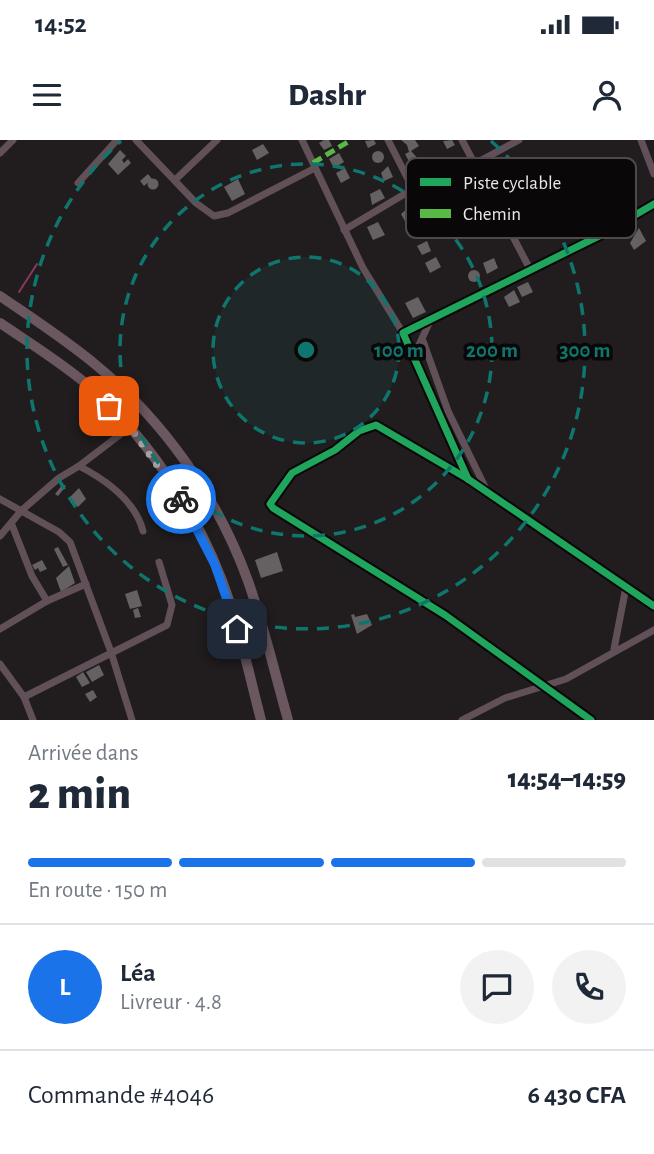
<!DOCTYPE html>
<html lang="fr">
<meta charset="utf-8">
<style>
body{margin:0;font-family:"Alegreya Sans",sans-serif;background:#f2f2f3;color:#1f2937;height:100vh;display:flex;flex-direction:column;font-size:26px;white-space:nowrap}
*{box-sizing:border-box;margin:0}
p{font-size:23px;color:#747a83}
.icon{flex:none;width:38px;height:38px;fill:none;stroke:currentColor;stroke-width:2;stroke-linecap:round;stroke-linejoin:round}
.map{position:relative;height:580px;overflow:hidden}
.drawer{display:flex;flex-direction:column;background:#fff;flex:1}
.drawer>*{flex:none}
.pin{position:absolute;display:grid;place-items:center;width:60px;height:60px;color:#fff;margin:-30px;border-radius:14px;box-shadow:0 4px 10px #0006}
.courier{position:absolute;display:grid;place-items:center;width:70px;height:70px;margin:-35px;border:5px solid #1a73e8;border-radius:50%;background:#fff;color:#222;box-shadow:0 2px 9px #0007}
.summary em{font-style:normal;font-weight:800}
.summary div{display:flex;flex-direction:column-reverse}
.summary{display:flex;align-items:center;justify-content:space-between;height:119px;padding:0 28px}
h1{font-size:46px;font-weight:800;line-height:52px}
.bar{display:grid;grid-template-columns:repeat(4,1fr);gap:10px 7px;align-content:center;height:84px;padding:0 28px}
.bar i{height:9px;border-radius:5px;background:#e0e1e3}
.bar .current{background:#1a73e8}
.bar p{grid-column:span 4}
.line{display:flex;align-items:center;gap:18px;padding:0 28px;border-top:2px solid #e0e1e3}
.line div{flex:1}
.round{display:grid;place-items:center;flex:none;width:74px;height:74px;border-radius:37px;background:#f2f2f3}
.status{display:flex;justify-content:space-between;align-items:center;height:49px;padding:0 35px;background:#fff;direction:ltr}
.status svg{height:19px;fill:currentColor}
header{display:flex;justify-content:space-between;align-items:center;height:91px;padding:0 28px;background:#fff;font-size:32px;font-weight:800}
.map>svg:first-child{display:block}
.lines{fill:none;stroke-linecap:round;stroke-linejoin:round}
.stream{stroke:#8b385e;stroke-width:2}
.building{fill:#656163}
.minor{stroke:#625058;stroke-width:7}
.highway{stroke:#6a575f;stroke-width:10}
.quiet{stroke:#58b947;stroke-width:5;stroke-dasharray:10 5;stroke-linecap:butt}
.cycleway-casing{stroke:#0a0708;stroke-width:11}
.cycleway{stroke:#20a55d;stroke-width:7}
.done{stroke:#a5a0a2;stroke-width:7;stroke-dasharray:0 12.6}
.route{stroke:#1a73e8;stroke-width:9}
.ring{fill:none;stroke:#0f766e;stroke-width:3.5;stroke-dasharray:12 9}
.key{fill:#0a0708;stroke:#4e4a4b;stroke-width:2}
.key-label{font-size:19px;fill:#ece6e8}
.centre{fill:#0f766e;stroke:#0a0708;stroke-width:3.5}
.ring-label{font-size:21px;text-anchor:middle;font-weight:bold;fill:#0f766e;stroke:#0a0708;stroke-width:7;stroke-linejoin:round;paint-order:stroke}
</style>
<div class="status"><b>14:52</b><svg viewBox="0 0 49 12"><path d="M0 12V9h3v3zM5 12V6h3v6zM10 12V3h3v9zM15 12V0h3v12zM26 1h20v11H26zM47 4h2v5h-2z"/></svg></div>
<header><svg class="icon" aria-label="menu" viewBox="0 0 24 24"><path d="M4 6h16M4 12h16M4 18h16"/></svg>Dashr<svg class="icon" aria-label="person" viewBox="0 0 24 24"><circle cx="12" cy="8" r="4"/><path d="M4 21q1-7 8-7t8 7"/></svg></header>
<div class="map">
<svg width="654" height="580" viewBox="0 0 654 580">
<rect width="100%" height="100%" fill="#211d1f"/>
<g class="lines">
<polyline class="stream" points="19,152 37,124"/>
</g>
<g class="building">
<polygon points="324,0 329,0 332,6 324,10 319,3"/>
<polygon points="374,0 376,4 368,8 365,1"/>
<polygon points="401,0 415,0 419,6 411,11 421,22 412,27 405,14 409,12 407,5"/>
<polygon points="452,0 455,5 447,9 443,1"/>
<polygon points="263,4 269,13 257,20 252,10"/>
<polygon points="120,10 126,16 122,20 124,23 128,19 131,23 118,35 108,24"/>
<circle cx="378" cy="17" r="6"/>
<polygon points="339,13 344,22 334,28 329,19"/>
<polygon points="388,26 393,37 384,41 381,33"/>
<polygon points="345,28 350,38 341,43 336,33"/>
<polygon points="148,34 152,39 144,46 140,41"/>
<circle cx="153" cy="44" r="5.5"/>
<polygon points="238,39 245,54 232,61 224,47"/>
<polygon points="380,49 385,58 372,65 370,54"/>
<polygon points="409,67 415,78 406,83 401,74"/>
<polygon points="378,82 385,95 373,100 367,87"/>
<polygon points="639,88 646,101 634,110 630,103"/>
<polygon points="427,101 431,111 422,115 417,106"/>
<polygon points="436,117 441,127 430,133 425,123"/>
<polygon points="494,118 498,128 487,134 483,123"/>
<circle cx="474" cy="136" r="6"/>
<polygon points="528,142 533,152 522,157 517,147"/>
<polygon points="514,150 520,162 509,167 504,157"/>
<polygon points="418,157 426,172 413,178 405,163"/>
<polygon points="63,344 66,346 58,356 55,354"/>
<polygon points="79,348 86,359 78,367 69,358"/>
<polygon points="58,407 68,425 63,427 54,409"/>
<polygon points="277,412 283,431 261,438 255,420"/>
<polygon points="42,420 47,429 40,432 38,428 35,430 32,425"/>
<polygon points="69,426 75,443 61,452 56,438"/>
<polygon points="137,450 142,466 130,469 125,454"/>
<polygon points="138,468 141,477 135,478 133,470"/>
<polygon points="354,474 355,477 367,474 372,485 357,494 351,475"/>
<polygon points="99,525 104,535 92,542 86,532"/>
<polygon points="83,532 90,543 82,547 76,537"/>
<polygon points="93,550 97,557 90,562 85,554"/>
</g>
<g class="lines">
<g class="minor">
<polyline points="136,0 196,63 214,76 228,73 315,28"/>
<polyline points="302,0 363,128 403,193"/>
<polyline points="388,0 413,49"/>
<polyline points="462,0 531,131"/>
<polyline points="641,0 654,34"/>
<polyline points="0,13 13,0"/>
<polyline points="175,40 217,0"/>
<polyline points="78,43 117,0"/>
<polyline points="344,90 413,49 463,30 519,0"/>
<polyline points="423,201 448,271 487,351"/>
<polyline points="414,216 430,181"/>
<polyline points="79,326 130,287"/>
<polyline points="468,339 403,193 599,96 654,64"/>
<polyline points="0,359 59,392 70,402 111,512 132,580"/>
<polyline points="12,385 32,436 47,461"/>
<path d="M0,396L21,371L59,338L79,326C106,340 135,360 143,391"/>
<polyline points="0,489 47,461 86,444"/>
<polyline points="614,509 626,447"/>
<polyline points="0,524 24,557 33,580"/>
<polyline points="24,557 167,485 172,465 159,422"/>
<polyline points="462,580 505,558 566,539 654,490"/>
<polyline points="591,580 445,475 273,368 270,364 292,333 335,310 359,291 376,285 468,339 654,466"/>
</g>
<g class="highway">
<path d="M0,156C32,178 66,200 96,225C164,281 218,358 248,441C264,486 275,534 288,580"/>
<path d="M0,183C31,204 64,224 91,248C155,305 205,385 231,466C243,504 251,542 261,580"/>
</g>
<polyline class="quiet" points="313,23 351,0"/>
<g class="cycleway-casing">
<g id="cycleway">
<polyline points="468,339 403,193 599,96 654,64"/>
<polyline points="591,580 445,475 273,368 270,364 292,333 335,310 359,291 376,285 468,339 654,466"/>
</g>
</g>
<use href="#cycleway" class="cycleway"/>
</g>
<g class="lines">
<polyline class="done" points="109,266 130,287 181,359"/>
<polyline class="route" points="181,359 215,425 237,489"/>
</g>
<circle cx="306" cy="210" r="93" fill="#0f766e" fill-opacity=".12"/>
<g class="ring">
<circle cx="306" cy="210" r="93"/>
<circle cx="306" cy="210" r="186"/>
<path d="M491 1A279 279 0 1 1 121 1"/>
</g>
<rect x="406" y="18" width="230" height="80" rx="10" class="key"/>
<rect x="420" y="38" width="31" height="8" fill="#20a55d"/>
<rect x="420" y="69" width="31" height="9" fill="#58b947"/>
<g class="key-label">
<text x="463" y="49">Piste cyclable</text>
<text x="463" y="80">Chemin</text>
</g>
<circle cx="306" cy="210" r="10" class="centre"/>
<g class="ring-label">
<text x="399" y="217">100 m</text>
<text x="492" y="217">200 m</text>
<text x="585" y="217">300 m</text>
</g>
</svg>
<div class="pin" style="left:109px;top:266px;background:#ea580c"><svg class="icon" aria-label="bag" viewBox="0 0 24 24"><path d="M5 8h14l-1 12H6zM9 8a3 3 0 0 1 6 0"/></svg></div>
<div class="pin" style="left:237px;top:489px;background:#1f2937"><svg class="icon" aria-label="home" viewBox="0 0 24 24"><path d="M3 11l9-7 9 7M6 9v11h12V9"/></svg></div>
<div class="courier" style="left:181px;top:359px"><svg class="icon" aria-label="bike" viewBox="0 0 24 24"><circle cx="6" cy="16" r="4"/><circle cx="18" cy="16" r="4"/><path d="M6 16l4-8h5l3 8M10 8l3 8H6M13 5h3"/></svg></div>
</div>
<section class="drawer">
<div class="summary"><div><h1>2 min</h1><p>Arrivée dans</p></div><em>14:54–14:59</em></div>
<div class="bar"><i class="current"></i><i class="current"></i><i class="current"></i><i></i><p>En route · 150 m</p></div>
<div class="line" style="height:126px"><b class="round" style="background:#1a73e8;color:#fff">L</b><div><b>Léa</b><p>Livreur · 4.8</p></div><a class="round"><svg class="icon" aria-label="chat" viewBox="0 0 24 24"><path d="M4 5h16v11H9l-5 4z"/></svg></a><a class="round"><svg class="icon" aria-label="phone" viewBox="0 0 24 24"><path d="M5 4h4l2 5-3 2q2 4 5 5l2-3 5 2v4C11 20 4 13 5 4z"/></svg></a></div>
<div class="line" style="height:91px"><div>Commande #4046</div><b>6 430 CFA</b></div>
</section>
